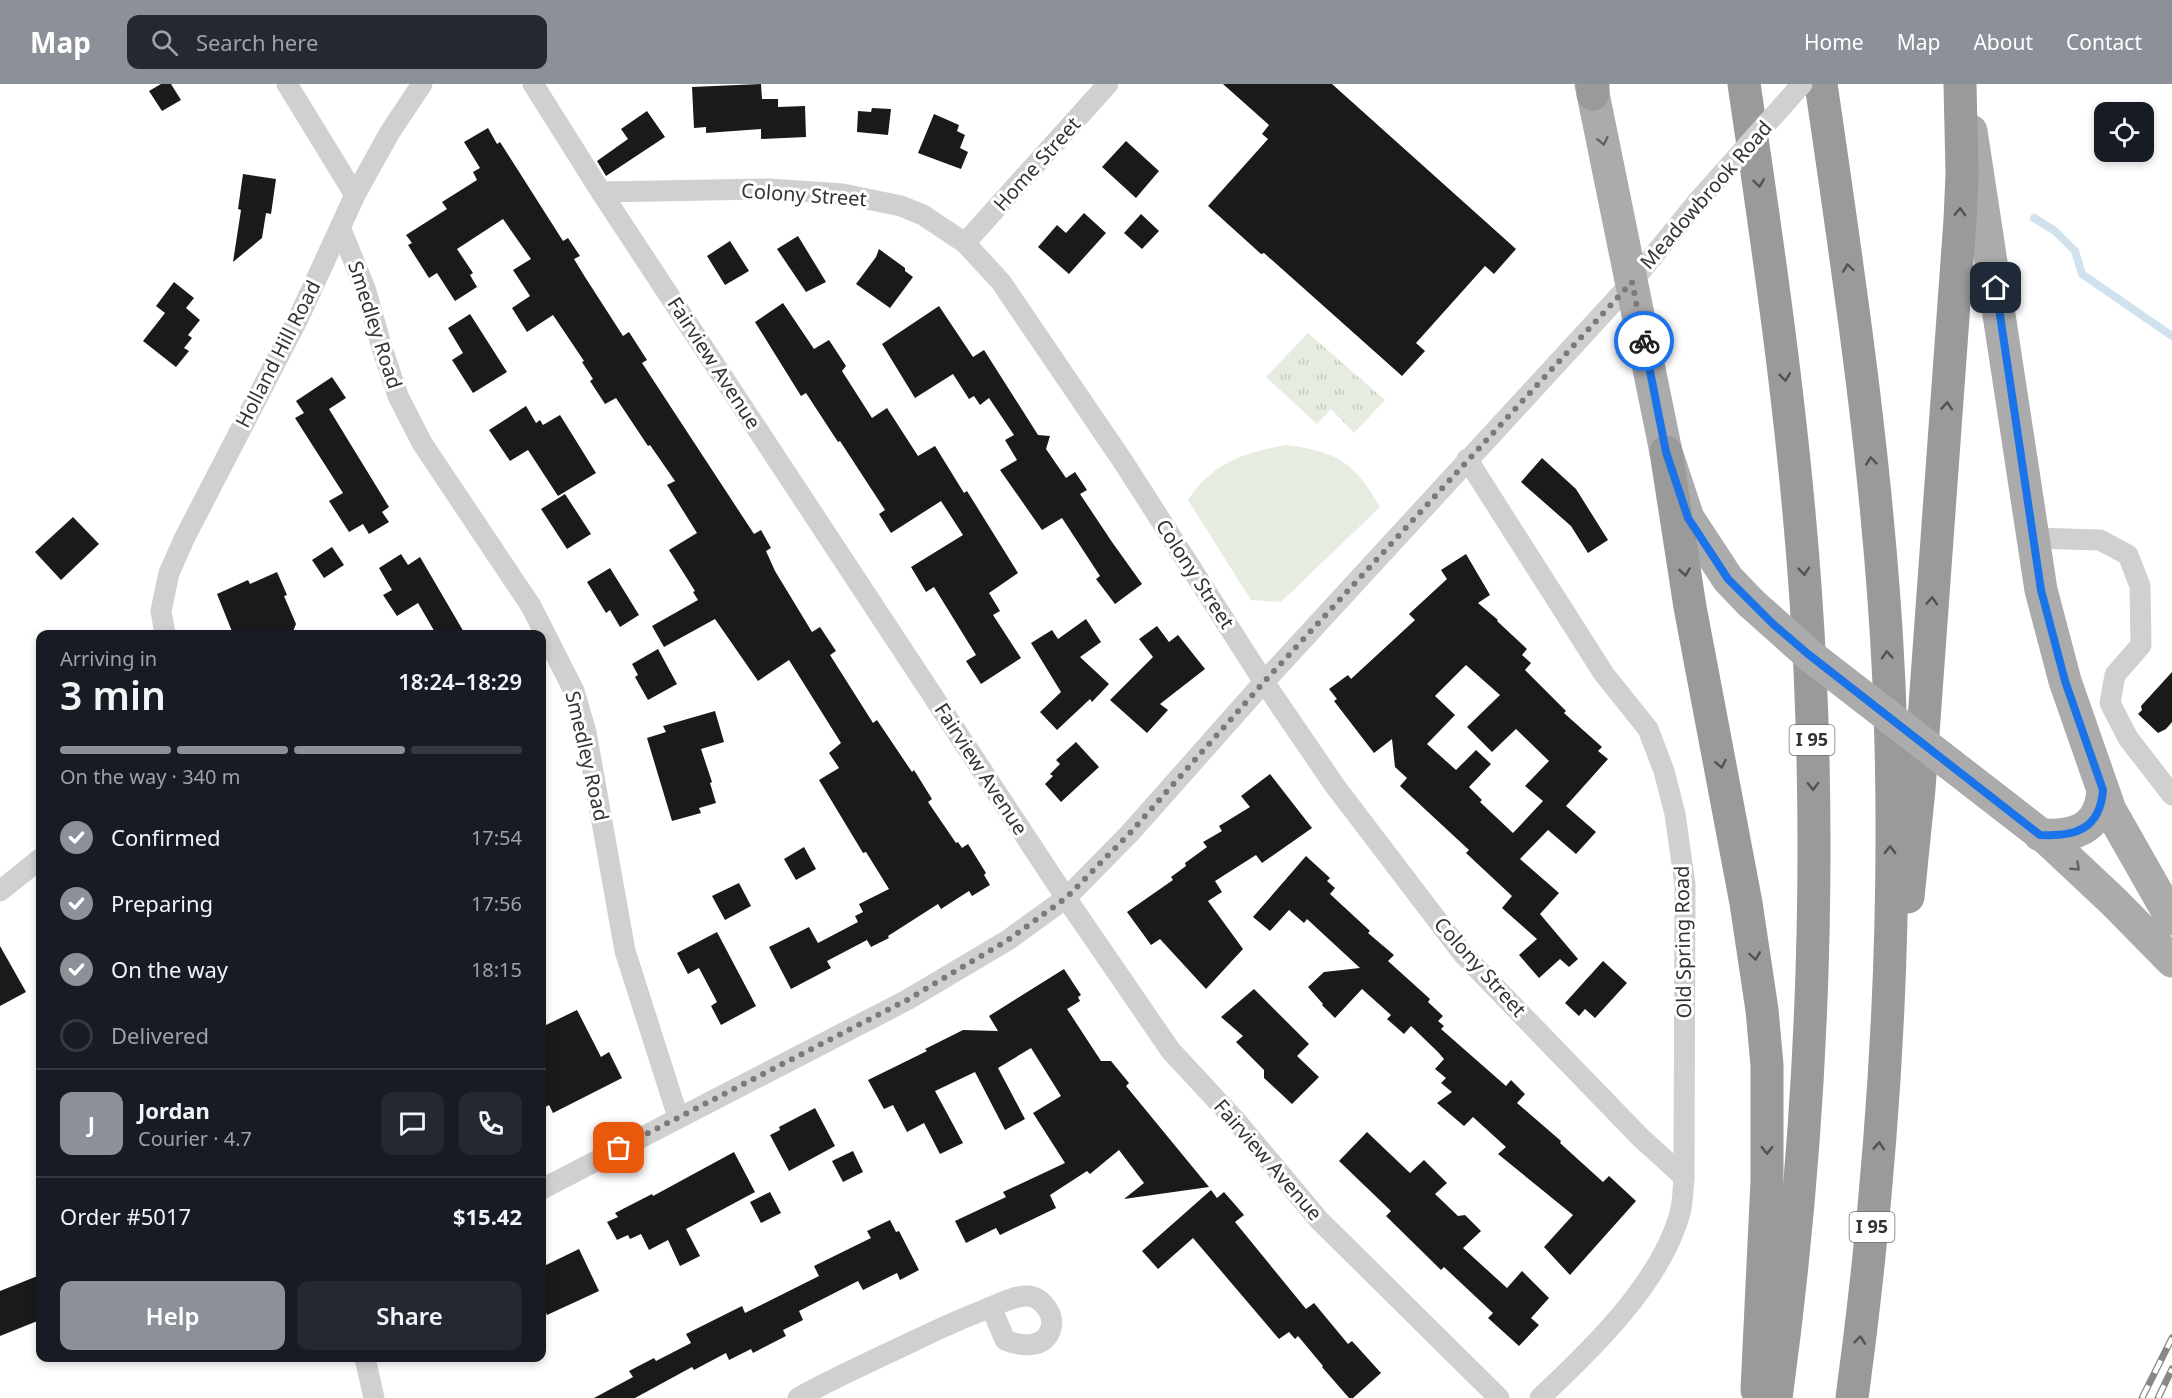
<!DOCTYPE html>
<meta charset="utf-8">
<style>
body{margin:0;font-family:"Noto Sans",sans-serif;background:#242831;color:#f1f3f6;height:100vh;display:flex;flex-direction:column;font-size:22px;white-space:nowrap}
*{box-sizing:border-box;margin:0}
p{font-size:20px;color:#9ea1a6}
.icon{flex:none;width:33px;height:33px;fill:none;stroke:currentColor;stroke-width:2;stroke-linecap:round;stroke-linejoin:round}
.map{position:relative;flex:1;overflow:hidden}
.side{position:absolute;left:36px;top:546px;width:510px;height:732px;display:flex;flex-direction:column;background:#171b24;border-radius:12px;box-shadow:0 3px 9px #0003}
.side>*{flex:none}
.controls{position:absolute;left:2094px;top:18px;display:grid;gap:12px}
.controls a{display:grid;place-items:center;width:60px;height:60px;border-radius:12px;background:#171b24;box-shadow:0 3px 9px #0003;font-size:30px}
.pin{position:absolute;display:grid;place-items:center;width:51px;height:51px;color:#fff;margin:-26px;border-radius:12px;box-shadow:0 3px 9px #0006}
.courier{position:absolute;display:grid;place-items:center;width:60px;height:60px;margin:-30px;border:4px solid #1a73e8;border-radius:50%;background:#fff;color:#222;box-shadow:0 2px 8px #0007}
.overview em{font-style:normal;font-weight:600}
.overview div{display:flex;flex-direction:column-reverse}
.overview{display:flex;align-items:center;justify-content:space-between;height:102px;padding:0 24px}
h1{font-size:39px;font-weight:600;line-height:45px}
.bar{display:grid;grid-template-columns:repeat(4,1fr);gap:9px 6px;align-content:center;height:72px;padding:0 24px}
.bar i{height:8px;border-radius:4px;background:#363941}
.bar .active{background:#8c9099}
.bar p{grid-column:span 4}
.line{display:flex;align-items:center;gap:15px;padding:0 24px;border-top:2px solid #363941}
.line div{flex:1}
.round{display:grid;place-items:center;flex:none;width:63px;height:63px;border-radius:12px;background:#242831}
ol{padding:0 24px;list-style:none}
li{display:flex;align-items:center;gap:18px;height:66px}
li p{margin-inline-start:auto}
li .icon{padding:6px;border-radius:50%;background:#8c9099;color:#fff;stroke-width:4}
li:last-child{color:#9ea1a6}
li i{width:33px;height:33px;border:3px solid #363941;border-radius:50%}
.cta{display:flex;gap:12px;margin-top:auto;padding:12px 24px}
.cta a{flex:1;height:69px;border-radius:12px;background:#8c9099;color:#fff;font-size:24px;font-weight:600;line-height:69px;text-align:center}
.cta a+a{background:#242831;color:#f1f3f6}
header{display:flex;align-items:center;gap:36px;box-sizing:border-box;height:84px;padding:0 30px;background:#8c9099;color:#fff}
header strong{font-size:28px}
nav{display:flex;gap:33px;margin-inline-start:auto;font-size:21px}
.search{width:420px;height:54px;background:#242831;display:flex;align-items:center;gap:15px;box-sizing:border-box;padding:0 21px;border-radius:12px;color:#9ea1a6;font-size:22px}
.map>svg:first-child{display:block}
.grass{fill:url(#grass-tufts)}
.garden{fill:#e6ecdf}
.lines{fill:none;stroke-linecap:round;stroke-linejoin:round}
.stream{stroke:#cfe2ee;stroke-width:8}
.building{fill:#1a1a1a;fill-rule:evenodd}
.street{stroke:#d0d0d0;stroke-width:21}
.primary{stroke:#ababab;stroke-width:33}
.highway{stroke:#9a9a9a;stroke-width:33}
.rail-casing{stroke:#888;stroke-width:7}
.rail{stroke:#fff;stroke-width:4.5;stroke-dasharray:14;stroke-linecap:butt}
.street-bridge{stroke:#d0d0d0;stroke-width:21}
.primary-bridge{stroke:#ababab;stroke-width:33}
.oneway{stroke:#636363}
.oneway2{stroke:#525252}
.done{stroke:#7a7a7a;stroke-width:6;stroke-dasharray:0 10.8}
.route{stroke:#1a73e8;stroke-width:8}
.labels{text-anchor:middle;stroke-width:6;stroke-linejoin:round;paint-order:stroke}
.shield{fill:#fff;stroke:#707070;stroke-width:1.5}
.shield-label{font-size:18px;font-weight:bold;fill:#333}
.street-label{font-size:20px;fill:#333;stroke:#fff}
</style>
<header>
<strong>Map</strong>
<div class="search"><svg class="icon" aria-label="search" viewBox="0 0 24 24"><circle cx="10" cy="10" r="6"/><path d="M15 15l6 6"/></svg>Search here</div>
<nav><a>Home</a><a>Map</a><a>About</a><a>Contact</a></nav>
</header>
<div class="map">
<svg width="2172" height="1314" viewBox="0 0 2172 1314">
<defs>
<pattern id="grass-tufts" width="24" height="20" patternUnits="userSpaceOnUse" patternTransform="scale(1.5)"><rect width="24" height="20" fill="#e6ecdf"/><path d="M3 7l-1-3M5 7V3M7 7l1-3M15 17l-1-3M17 17v-4M19 17l1-3" fill="none" stroke="#c6cbc0"/></pattern>
</defs>
<rect width="100%" height="100%" fill="#fff"/>
<polygon class="grass" points="1308,249 1385,316 1354,349 1331,325 1317,340 1266,293"/>
<path class="garden" d="M1287,361C1337,368 1354,378 1380,423L1281,518L1251,516L1188,416C1212,379 1245,368 1287,361Z"/>
<g class="lines">
<polyline class="stream" points="2034,134 2055,147 2075,167 2082,190 2172,252"/>
</g>
<g class="building">
<polygon points="161,0 171,0 181,16 162,27 149,7"/>
<polygon points="761,0 762,15 778,15 778,23 805,22 806,53 761,55 761,45 706,49 706,43 694,44 692,3"/>
<polygon points="1223,0 1332,0 1516,165 1494,190 1485,182 1416,259 1425,267 1402,292 1264,169 1261,170 1208,122 1268,55 1262,50 1269,41"/>
<polygon points="872,24 891,25 888,51 857,48 858,27 871,28"/>
<polygon points="647,27 665,53 606,92 597,77 628,55 621,45"/>
<polygon points="934,30 959,41 957,47 965,51 960,64 968,68 961,85 918,69"/>
<polygon points="488,44 497,60 500,58 563,157 568,154 580,172 574,175 585,193 623,252 629,248 647,276 642,279 754,450 761,446 771,464 766,467 775,487 812,548 820,543 836,567 830,571 873,639 877,636 912,688 914,686 932,715 928,718 956,759 958,758 962,764 968,760 986,789 984,791 990,801 972,812 969,807 941,825 938,820 888,852 889,854 871,863 867,856 827,877 831,884 791,905 769,863 809,843 818,859 858,838 855,832 863,828 859,820 889,805 866,768 863,769 819,696 839,684 829,669 841,659 789,576 758,597 715,535 664,563 652,542 698,516 693,508 695,507 669,466 697,449 667,401 675,397 650,361 648,362 616,314 605,320 590,297 593,295 582,278 584,277 553,231 527,248 512,224 530,212 513,186 531,175 503,135 457,165 473,189 470,191 477,203 455,217 437,189 429,194 408,161 412,159 406,151 447,125 442,118 477,96 473,88 480,84 464,58"/>
<polygon points="1126,57 1159,87 1136,114 1102,83"/>
<polygon points="243,90 276,95 271,130 266,129 262,154 233,178 241,126 238,125"/>
<polygon points="1084,129 1106,149 1069,190 1038,163 1057,141 1066,149"/>
<polygon points="1141,130 1159,147 1142,165 1124,149"/>
<polygon points="798,152 826,198 806,208 777,165"/>
<polygon points="730,157 749,187 725,201 707,172"/>
<polygon points="879,165 905,184 905,187 913,193 890,224 856,200 876,173"/>
<polygon points="174,198 194,214 186,224 200,236 188,251 192,254 184,264 189,267 176,283 143,257 165,229 156,222"/>
<polygon points="783,219 814,265 829,256 846,282 842,287 872,334 887,324 918,372 935,362 964,409 967,407 1018,489 989,509 1000,527 993,531 1021,574 981,600 966,577 976,571 934,503 926,508 911,483 963,451 941,417 891,449 879,430 885,426 840,357 838,358 806,309 801,312 755,238"/>
<polygon points="939,222 973,273 984,266 1038,351 1050,352 1046,365 1066,394 1075,388 1087,406 1080,410 1112,458 1142,500 1115,520 1096,495 1100,492 1062,434 1042,446 1000,386 1017,376 1005,356 1014,351 989,314 980,321 974,312 969,315 953,290 915,314 882,260"/>
<polygon points="470,230 507,288 473,309 452,276 463,269 448,244"/>
<polygon points="332,293 346,314 329,325 389,423 382,428 389,438 369,450 363,440 349,448 329,417 343,409 295,334 304,329 296,317"/>
<polygon points="526,322 536,339 540,336 543,341 560,331 596,389 558,412 528,366 510,377 489,346"/>
<polygon points="1542,374 1576,405 1608,456 1588,469 1571,442 1521,398"/>
<polygon points="565,410 591,450 567,465 541,425"/>
<polygon points="73,433 99,460 61,496 35,468"/>
<polygon points="332,463 344,481 324,494 312,476"/>
<polygon points="401,470 408,481 420,473 465,550 436,550 418,519 397,532 383,511 392,506 379,484"/>
<path d="M1466,470L1490,511L1478,519L1498,536L1497,537L1527,565L1522,571L1531,579L1525,586L1566,627L1564,629L1602,663L1598,667L1608,675L1566,722L1596,748L1576,770L1548,746L1520,775L1559,809L1540,830L1578,875L1569,883L1560,875L1539,894L1519,871L1537,855L1502,824L1512,812L1466,769L1469,766L1400,702L1407,694L1395,683L1392,655L1374,669L1334,617L1337,615L1329,605L1348,591L1351,595L1415,536L1409,530L1447,495L1441,486ZM1466,581L1500,611L1467,643L1492,668L1516,645L1549,677L1525,702L1543,717L1513,749L1480,718L1482,716L1469,703L1491,680L1476,666L1456,686L1427,660L1455,631L1435,612Z"/>
<polygon points="610,484 639,531 620,543 610,526 606,529 587,498"/>
<polygon points="277,488 287,511 284,512 296,540 292,550 233,550 217,510 248,496 250,500"/>
<polygon points="1086,535 1101,558 1080,573 1109,600 1092,618 1090,615 1057,646 1040,628 1061,608 1031,559 1052,546 1058,555"/>
<polygon points="1157,542 1169,558 1178,551 1205,585 1160,620 1168,626 1147,649 1110,616 1153,573 1139,555"/>
<polygon points="658,565 677,600 648,616 635,593 638,591 632,580"/>
<polygon points="2172,588 2172,638 2166,645 2158,649 2138,630 2142,626 2141,622"/>
<polygon points="715,627 724,658 701,665 712,698 710,699 716,719 699,724 701,729 672,737 647,654 666,648 663,642"/>
<polygon points="1076,658 1099,683 1061,718 1045,700 1053,692 1050,690 1060,680 1056,676"/>
<polygon points="1270,690 1312,744 1262,779 1256,771 1215,797 1222,808 1208,817 1243,865 1206,905 1160,855 1151,861 1127,828 1173,796 1171,793 1186,782 1185,779 1207,763 1203,758 1222,747 1219,742 1250,723 1241,712"/>
<polygon points="804,763 816,785 796,796 784,775"/>
<polygon points="1306,772 1330,794 1327,797 1335,804 1330,810 1370,847 1368,849 1394,871 1388,877 1430,915 1428,918 1443,932 1438,937 1444,942 1441,945 1506,1002 1511,996 1525,1010 1517,1019 1561,1057 1560,1059 1603,1098 1609,1092 1636,1117 1570,1191 1544,1163 1573,1131 1498,1070 1506,1063 1473,1033 1464,1042 1437,1019 1452,1008 1441,999 1446,994 1435,985 1444,975 1438,968 1411,942 1404,950 1387,935 1391,931 1362,905 1335,934 1322,921 1323,920 1308,903 1324,888 1360,884 1307,835 1304,839 1289,826 1270,847 1253,833"/>
<polygon points="739,799 751,822 725,836 712,812"/>
<polygon points="717,848 756,922 721,941 711,922 717,918 699,884 688,890 677,869"/>
<polygon points="0,862 26,908 0,922"/>
<polygon points="1603,877 1627,899 1595,934 1585,925 1579,932 1565,919"/>
<polygon points="1064,885 1081,911 1078,913 1080,917 1067,925 1101,977 1111,977 1129,999 1126,1002 1209,1103 1124,1115 1144,1099 1119,1066 1090,1090 1087,1087 1050,1111 1056,1124 1000,1151 996,1144 966,1159 955,1137 1006,1113 1003,1108 1065,1079 1033,1029 1061,1012 1031,964 998,984 1025,1035 1005,1046 975,988 935,1007 963,1059 940,1070 924,1039 907,1048 893,1021 884,1025 868,996 927,967 925,965 963,946 998,947 989,932"/>
<polygon points="1254,905 1309,960 1297,972 1319,993 1292,1020 1264,994 1264,986 1236,958 1243,952 1221,933"/>
<polygon points="577,926 601,973 609,968 622,994 553,1029 549,1021 542,1025 542,943"/>
<polygon points="815,1024 835,1062 789,1087 770,1051 780,1046 779,1043"/>
<polygon points="1367,1048 1410,1089 1424,1076 1447,1099 1435,1110 1458,1132 1465,1131 1481,1147 1463,1164 1507,1204 1522,1187 1549,1214 1531,1234 1539,1241 1519,1262 1488,1234 1493,1229 1444,1183 1441,1186 1386,1132 1391,1127 1339,1077"/>
<polygon points="853,1067 863,1088 843,1098 832,1077"/>
<polygon points="734,1068 755,1108 686,1145 700,1172 680,1182 668,1156 649,1166 641,1150 630,1155 628,1151 617,1156 607,1138 618,1133 615,1129 652,1110 653,1112"/>
<polygon points="1211,1106 1217,1114 1224,1108 1244,1131 1235,1138 1306,1225 1314,1219 1348,1260 1352,1257 1381,1289 1353,1314 1349,1314 1322,1283 1323,1282 1298,1252 1295,1255 1289,1248 1279,1255 1193,1154 1158,1185 1142,1167"/>
<polygon points="770,1108 781,1129 761,1139 750,1118"/>
<polygon points="890,1136 896,1148 899,1147 919,1186 900,1196 897,1189 863,1206 858,1197 799,1227 803,1236 783,1246 786,1252 753,1269 751,1265 729,1276 726,1269 694,1286 692,1283 635,1314 594,1314 633,1293 629,1287 654,1274 656,1277 691,1259 686,1250 742,1222 745,1229 819,1192 814,1182 871,1154 867,1147"/>
<polygon points="579,1165 599,1207 547,1231 542,1219 542,1183"/>
<polygon points="40,1191 40,1236 0,1252 0,1207"/>
</g>
<g class="lines">
<g class="street">
<polyline points="287,0 355,111"/>
<polyline points="533,0 601,108 1066,814 1171,967 1237,1038 1319,1136 1499,1314"/>
<polyline points="601,108 770,105 843,110 901,122 923,131 965,159 1001,198 1124,379 1264,598 1335,702 1463,870 1640,1053 1684,1093"/>
<polyline points="340,143 366,207 382,264 398,312 422,359 531,522 574,607 586,648 625,867 678,1033"/>
<polyline points="965,159 1108,0"/>
<path d="M1467,375L1604,590L1648,645L1664,687L1675,730L1685,801L1684,1093C1683,1105 1683,1118 1680,1129C1661,1199 1591,1266 1540,1314"/>
<polyline points="2034,454 2100,456 2128,471 2140,502 2141,561 2115,591 2110,619 2128,654 2172,711"/>
<polyline points="165,550 161,527 169,489 185,453 298,235 355,111 390,48 422,0"/>
<polyline points="0,807 40,775"/>
<polyline points="542,1105 907,916 1008,856 1066,814 1130,749 1264,598 1632,198 1698,117"/>
<polyline points="365,1274 374,1314"/>
<path d="M798,1314C826,1298 855,1285 884,1271C917,1256 949,1239 984,1226C996,1221 1013,1212 1027,1212C1041,1212 1055,1230 1051,1244C1045,1266 1020,1262 1005,1256L991,1223"/>
</g>
<g class="primary">
<polyline points="1591,0 1666,368 1688,434 1728,495 1751,519"/>
<polyline points="1971,47 2041,506 2065,597 2110,726 2172,835"/>
<polyline points="1950,680 2048,756 2114,818 2172,877"/>
<path d="M2040,751C2074,753 2100,746 2103,706"/>
</g>
<g class="highway">
<polyline points="1593,0 1593,10"/>
<path d="M1744,0C1773,195 1801,389 1810,586C1821,829 1809,1073 1776,1314"/>
<path d="M1821,0C1850,199 1880,399 1889,600C1899,838 1884,1078 1852,1314"/>
<polyline points="1666,368 1690,523 1746,819 1762,926 1767,981 1767,1097 1757,1306"/>
<polyline points="1908,813 1919,705 1960,136 1962,90 1960,0"/>
</g>
<g class="rail-casing">
<g id="rail">
<polyline points="2142,1314 2172,1254"/>
<polyline points="2158,1314 2172,1285"/>
</g>
</g>
<use href="#rail" class="rail"/>
<polyline class="street-bridge" points="1698,117 1802,0"/>
<polyline class="primary-bridge" points="1751,519 1808,570 1950,680"/>
</g>
<defs><path id="oneway-chevron" d="M-2-3.5L2.5 0L-2 3.5" fill="none" stroke-width="1.6" stroke-linecap="round" stroke-linejoin="round" transform="scale(1.5)"/></defs>
<g class="oneway">
<use href="#oneway-chevron" transform="translate(1603 57) rotate(78)"/>
<use href="#oneway-chevron" transform="translate(2076 783) rotate(43)"/>
</g>
<g class="oneway2">
<use href="#oneway-chevron" transform="translate(1759 99) rotate(82)"/>
<use href="#oneway-chevron" transform="translate(1960 128) rotate(-88)"/>
<use href="#oneway-chevron" transform="translate(1848 184) rotate(-98)"/>
<use href="#oneway-chevron" transform="translate(1785 293) rotate(83)"/>
<use href="#oneway-chevron" transform="translate(1947 322) rotate(-86)"/>
<use href="#oneway-chevron" transform="translate(1871 377) rotate(-96)"/>
<use href="#oneway-chevron" transform="translate(1804 487) rotate(85)"/>
<use href="#oneway-chevron" transform="translate(1685 488) rotate(81)"/>
<use href="#oneway-chevron" transform="translate(1932 517) rotate(-86)"/>
<use href="#oneway-chevron" transform="translate(1887 571) rotate(-94)"/>
<use href="#oneway-chevron" transform="translate(1721 680) rotate(79)"/>
<use href="#oneway-chevron" transform="translate(1813 702) rotate(89)"/>
<use href="#oneway-chevron" transform="translate(1890 766) rotate(-90)"/>
<use href="#oneway-chevron" transform="translate(1755 872) rotate(82)"/>
<use href="#oneway-chevron" transform="translate(1879 1062) rotate(-86)"/>
<use href="#oneway-chevron" transform="translate(1767 1066) rotate(90)"/>
<use href="#oneway-chevron" transform="translate(1860 1256) rotate(-83)"/>
</g>
<g class="lines">
<polyline class="done" points="619,1064 907,916 1008,856 1066,814 1130,749 1264,598 1632,198 1644,257"/>
<path class="route" d="M1644,257L1666,368L1688,434L1728,495L1773,540L1808,570L2040,751C2074,753 2100,746 2103,706L2065,597L2041,506L1996,204"/>
</g>
<g class="labels">
<g class="shield">
<rect x="1789.5" y="641" width="45" height="30" rx="4.5"/>
<rect x="1849.5" y="1128" width="45" height="30" rx="4.5"/>
</g>
<g class="shield-label">
<text x="1812" y="662">I 95</text>
<text x="1872" y="1149">I 95</text>
</g>
<g class="street-label">
<text transform="translate(1037 80) rotate(-48)" y="7">Home Street</text>
<text transform="translate(804 111) rotate(4)" y="7">Colony Street</text>
<text transform="translate(1706 111) rotate(-49)" y="7">Meadowbrook Road</text>
<text transform="translate(375 241) rotate(72)" y="7">Smedley Road</text>
<text transform="translate(278 270) rotate(-63)" y="7">Holland Hill Road</text>
<text transform="translate(714 279) rotate(57)" y="7">Fairview Avenue</text>
<text transform="translate(1195 490) rotate(57)" y="7">Colony Street</text>
<text transform="translate(587 672) rotate(77)" y="7">Smedley Road</text>
<text transform="translate(981 685) rotate(57)" y="7">Fairview Avenue</text>
<text transform="translate(1683 858) rotate(-91)" y="7">Old Spring Road</text>
<text transform="translate(1480 883) rotate(48)" y="7">Colony Street</text>
<text transform="translate(1268 1076) rotate(49)" y="7">Fairview Avenue</text>
</g>
</g>
</svg>
<div class="controls">
<a><svg class="icon" aria-label="locate" viewBox="0 0 24 24"><circle cx="12" cy="12" r="6"/><path d="M12 2v4M12 18v4M2 12h4M18 12h4"/></svg></a>
</div>
<div class="pin" style="left:619px;top:1064px;background:#ea580c"><svg class="icon" aria-label="bag" viewBox="0 0 24 24"><path d="M5 8h14l-1 12H6zM9 8a3 3 0 0 1 6 0"/></svg></div>
<div class="pin" style="left:1996px;top:204px;background:#1f2937"><svg class="icon" aria-label="home" viewBox="0 0 24 24"><path d="M3 11l9-7 9 7M6 9v11h12V9"/></svg></div>
<div class="courier" style="left:1644px;top:257px"><svg class="icon" aria-label="bike" viewBox="0 0 24 24"><circle cx="6" cy="16" r="4"/><circle cx="18" cy="16" r="4"/><path d="M6 16l4-8h5l3 8M10 8l3 8H6M13 5h3"/></svg></div>
<section class="side">
<div class="overview"><div><h1>3 min</h1><p>Arriving in</p></div><em>18:24–18:29</em></div>
<div class="bar"><i class="active"></i><i class="active"></i><i class="active"></i><i></i><p>On the way · 340 m</p></div>
<ol>
<li><svg class="icon" aria-label="check" viewBox="0 0 24 24"><path d="M5 12l5 5 9-10"/></svg>Confirmed<p>17:54</p></li>
<li><svg class="icon" aria-label="check" viewBox="0 0 24 24"><path d="M5 12l5 5 9-10"/></svg>Preparing<p>17:56</p></li>
<li><svg class="icon" aria-label="check" viewBox="0 0 24 24"><path d="M5 12l5 5 9-10"/></svg>On the way<p>18:15</p></li>
<li><i></i>Delivered</li>
</ol>
<div class="line" style="height:108px"><b class="round" style="background:#8c9099;color:#fff">J</b><div><b>Jordan</b><p>Courier · 4.7</p></div><a class="round"><svg class="icon" aria-label="chat" viewBox="0 0 24 24"><path d="M4 5h16v11H9l-5 4z"/></svg></a><a class="round"><svg class="icon" aria-label="phone" viewBox="0 0 24 24"><path d="M5 4h4l2 5-3 2q2 4 5 5l2-3 5 2v4C11 20 4 13 5 4z"/></svg></a></div>
<div class="line" style="height:78px"><div>Order #5017</div><b>$15.42</b></div>
<div class="cta"><a>Help</a><a>Share</a></div>
</section>
</div>
